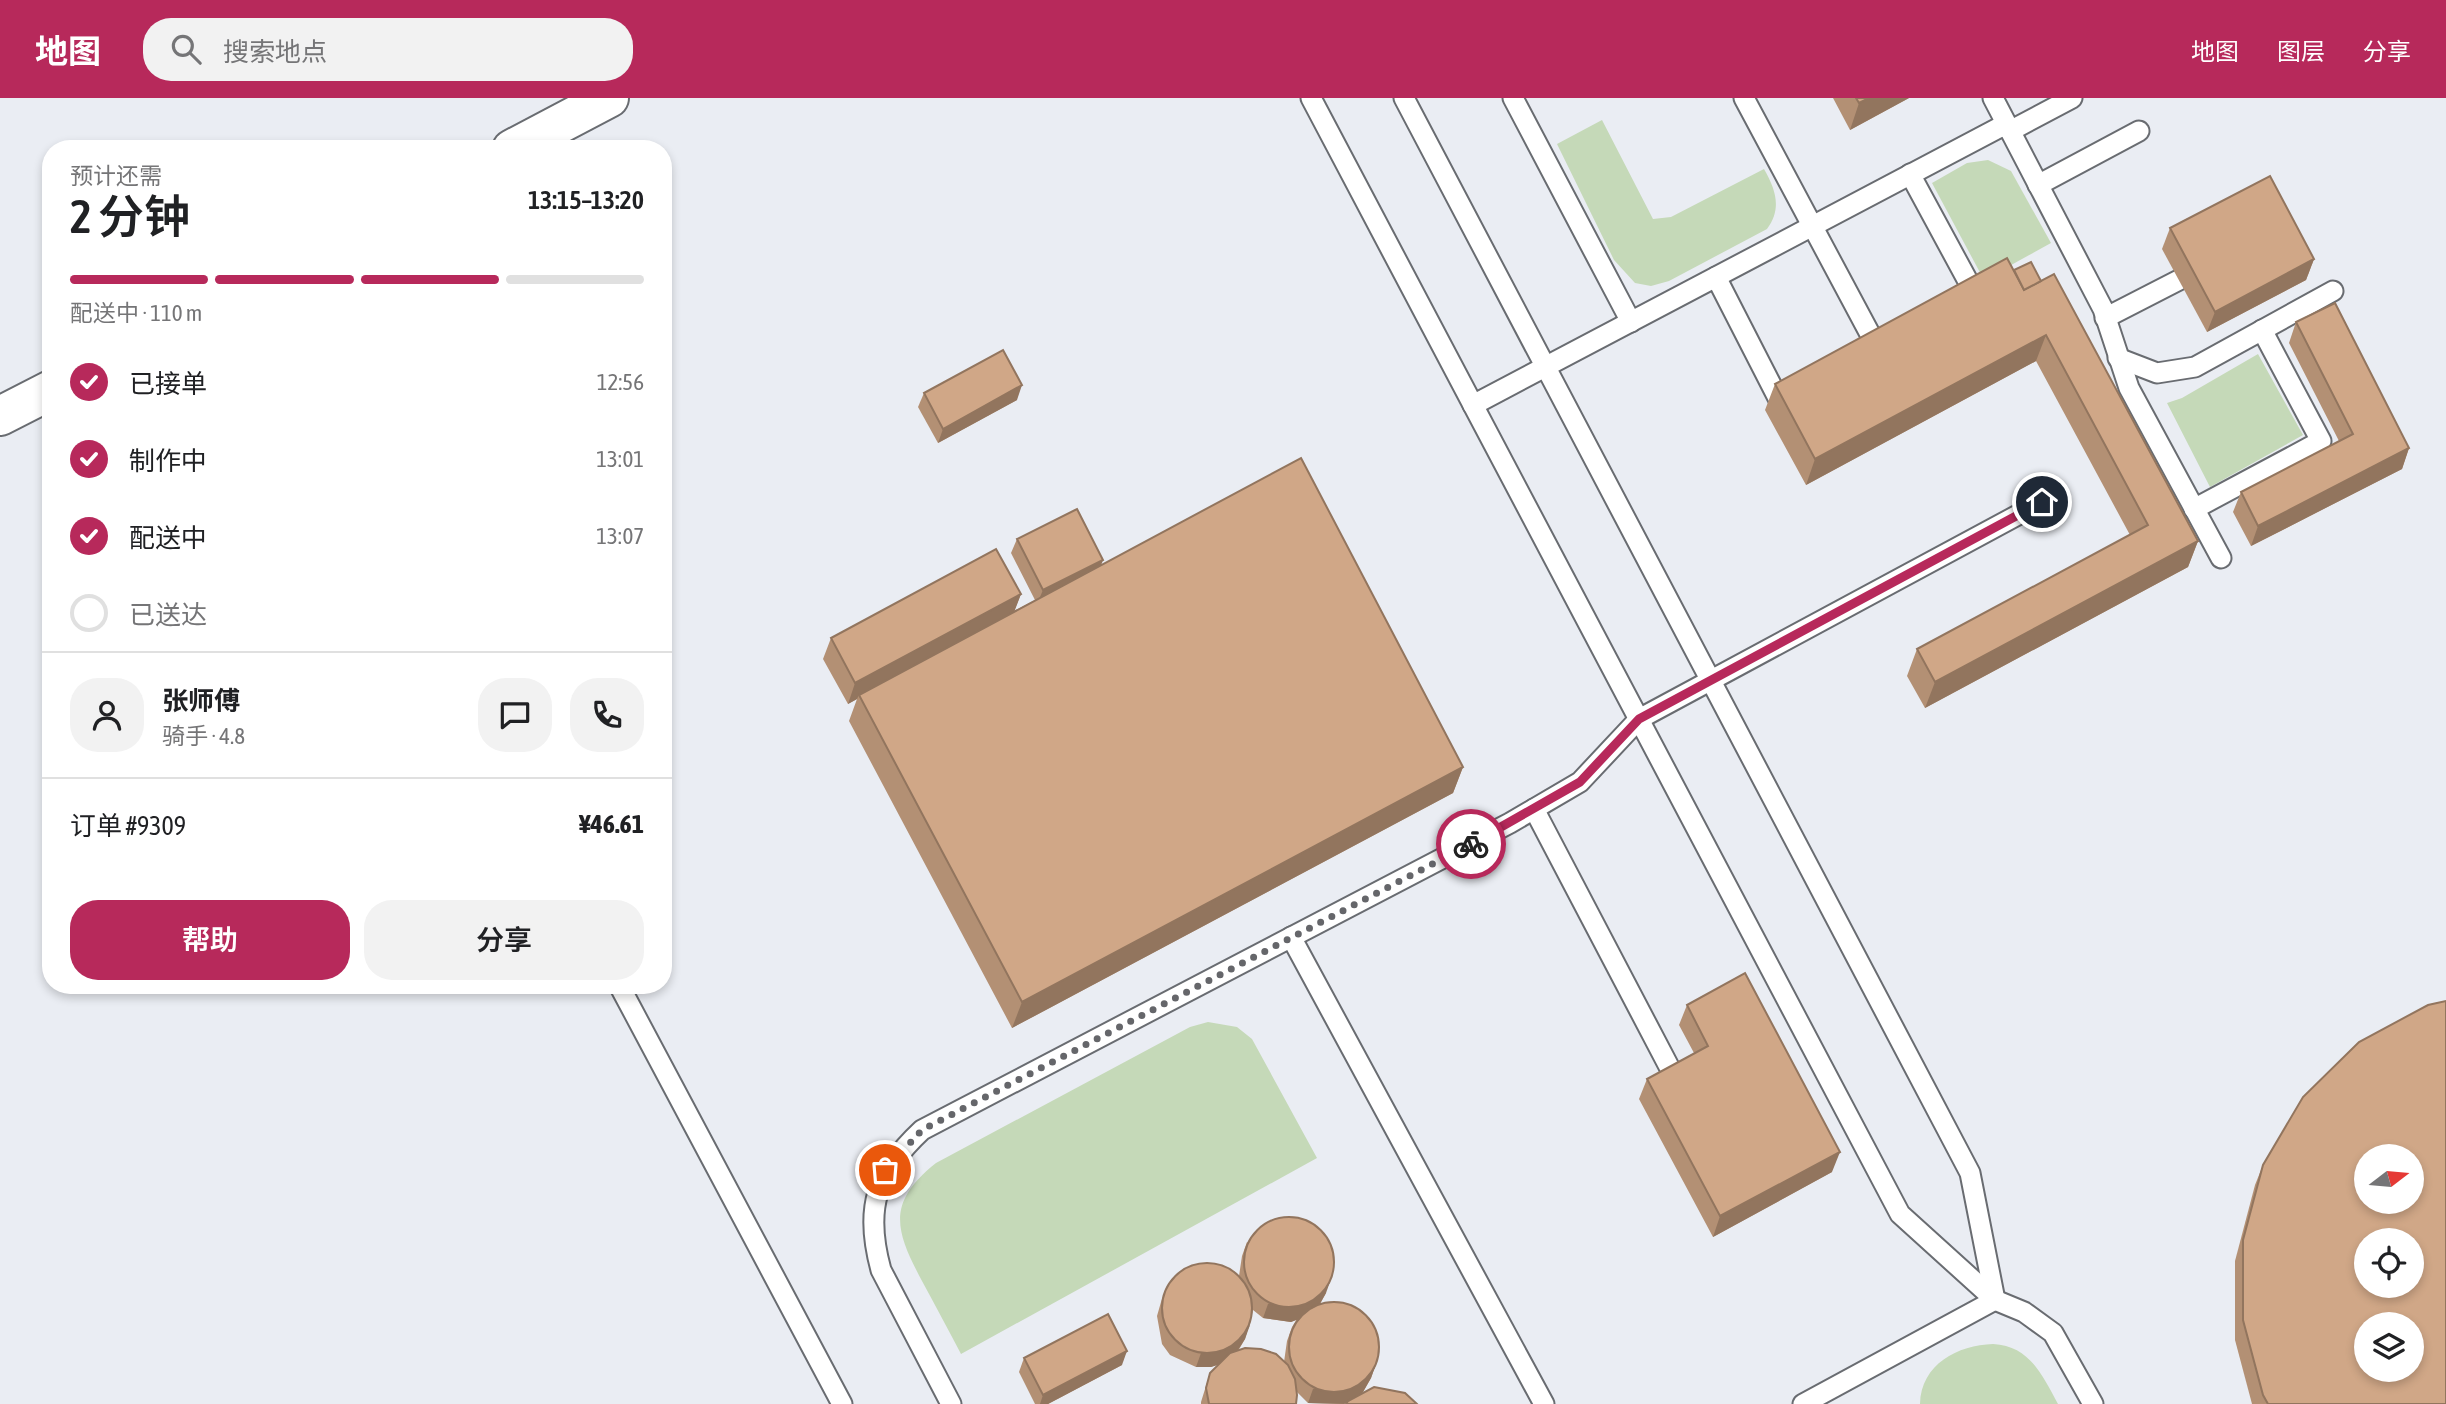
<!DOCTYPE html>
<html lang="zh">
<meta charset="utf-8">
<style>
body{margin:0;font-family:"Asap Condensed","Noto Sans SC",sans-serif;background:#f2f2f2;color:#202124;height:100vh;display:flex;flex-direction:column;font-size:26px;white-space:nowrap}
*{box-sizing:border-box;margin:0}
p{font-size:23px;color:#757577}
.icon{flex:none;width:38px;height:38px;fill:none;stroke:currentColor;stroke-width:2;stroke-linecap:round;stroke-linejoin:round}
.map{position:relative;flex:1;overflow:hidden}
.side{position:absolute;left:42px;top:42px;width:630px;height:854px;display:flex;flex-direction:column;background:#fff;border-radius:28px;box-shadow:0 4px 10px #0003}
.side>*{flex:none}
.needle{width:46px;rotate:74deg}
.controls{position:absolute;left:2354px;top:1046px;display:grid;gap:14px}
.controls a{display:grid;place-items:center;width:70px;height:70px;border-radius:50%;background:#fff;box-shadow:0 4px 10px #0003;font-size:35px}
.pin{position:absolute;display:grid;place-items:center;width:60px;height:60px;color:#fff;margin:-30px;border:4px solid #fff;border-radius:50%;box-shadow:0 2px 7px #0007}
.courier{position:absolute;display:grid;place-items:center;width:70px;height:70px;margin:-35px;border:5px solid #b7295b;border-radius:50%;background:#fff;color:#222;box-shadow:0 2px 9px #0007}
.headline em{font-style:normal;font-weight:600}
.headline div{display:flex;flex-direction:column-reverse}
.headline{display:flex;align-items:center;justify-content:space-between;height:119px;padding:0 28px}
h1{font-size:46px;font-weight:600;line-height:52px}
.bar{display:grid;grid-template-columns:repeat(4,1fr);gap:10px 7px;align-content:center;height:84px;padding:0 28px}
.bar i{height:9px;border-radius:5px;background:#e0e0e0}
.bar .active{background:#b7295b}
.bar p{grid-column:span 4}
.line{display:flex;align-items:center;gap:18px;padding:0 28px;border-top:2px solid #e0e0e0}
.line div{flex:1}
.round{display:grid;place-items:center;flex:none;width:74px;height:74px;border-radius:28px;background:#f2f2f2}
ol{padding:0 28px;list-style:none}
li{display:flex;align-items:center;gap:21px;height:77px}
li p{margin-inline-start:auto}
li .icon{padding:7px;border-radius:50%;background:#b7295b;color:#fff;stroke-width:4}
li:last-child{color:#757577}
li i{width:38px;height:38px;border:4px solid #e0e0e0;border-radius:50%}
.action{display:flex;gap:14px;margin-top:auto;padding:14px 28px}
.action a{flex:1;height:80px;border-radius:28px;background:#b7295b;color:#fff;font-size:28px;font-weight:600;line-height:80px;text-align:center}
.action a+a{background:#f2f2f2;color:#202124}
header{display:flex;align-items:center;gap:42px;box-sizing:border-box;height:98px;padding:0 35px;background:#b7295b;color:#fff}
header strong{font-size:33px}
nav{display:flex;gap:38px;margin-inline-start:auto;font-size:24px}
.search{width:490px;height:63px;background:#f2f2f2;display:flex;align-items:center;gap:18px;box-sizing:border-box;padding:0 24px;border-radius:28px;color:#757577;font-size:26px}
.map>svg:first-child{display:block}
.green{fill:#c5d9b8}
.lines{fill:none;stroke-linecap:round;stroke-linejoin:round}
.lane-casing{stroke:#696c71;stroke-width:23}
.secondary-casing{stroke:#696c71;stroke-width:42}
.lane{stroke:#fff;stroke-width:19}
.secondary{stroke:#fff;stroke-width:38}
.wall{fill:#b39074;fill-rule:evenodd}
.shaded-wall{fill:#92755e}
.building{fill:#d0a787;stroke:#92755e;stroke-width:2;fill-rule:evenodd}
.done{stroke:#65666a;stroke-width:7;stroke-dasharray:0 12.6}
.route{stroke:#b7295b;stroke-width:9}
</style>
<header>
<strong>地图</strong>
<div class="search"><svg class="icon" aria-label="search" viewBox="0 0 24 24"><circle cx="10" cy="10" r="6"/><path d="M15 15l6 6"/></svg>搜索地点</div>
<nav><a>地图</a><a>图层</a><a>分享</a></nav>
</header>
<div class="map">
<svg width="2446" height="1306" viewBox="0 0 2446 1306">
<rect width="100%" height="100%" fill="#eaedf3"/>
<g class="green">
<path d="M1602,22L1653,121L1671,119L1764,71C1776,92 1782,111 1767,131L1669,183L1651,188L1635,185L1614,162L1557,46Z"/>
<polygon points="1988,62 2011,73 2051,145 1984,182 1932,85 1967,65"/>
<polygon points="2258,256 2303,337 2210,389 2167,305 2182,300"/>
<path d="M1208,924L1237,929L1252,941L1317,1060L961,1256C948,1231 935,1207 922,1183C895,1132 886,1105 936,1065L1190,929Z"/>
<path d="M1993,1246C2030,1248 2042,1277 2058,1306H1920C1921,1266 1958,1247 1993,1246Z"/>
</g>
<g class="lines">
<g class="lane-casing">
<g id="lane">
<polyline points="1311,0 1900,1116 1995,1202 2024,1214 2053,1235 2093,1306"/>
<polyline points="1404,0 1970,1075 1995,1202"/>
<polyline points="1513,0 1631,224"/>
<polyline points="1744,0 1878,251"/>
<polyline points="1993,0 2103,211 2129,290 2221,460"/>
<polyline points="2010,33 2072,0"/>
<polyline points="1910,76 1976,198"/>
<polyline points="2038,87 2139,33"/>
<polyline points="1716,179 1780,304"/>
<polyline points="2105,220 2179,182"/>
<polyline points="2118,260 2157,275 2195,269 2333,193"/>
<polyline points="1473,307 2006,26"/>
<polyline points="2194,411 2321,343 2262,232"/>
<polyline points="1534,711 1676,982"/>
<polyline points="1291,839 1544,1306"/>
<polyline points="619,887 842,1306"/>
<path d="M951,1306L881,1172C864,1110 876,1075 922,1032L1510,725L1580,684L1639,621L2042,404"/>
<polyline points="1803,1306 1995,1202"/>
</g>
</g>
<g class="secondary-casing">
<g id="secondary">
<polyline points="512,51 609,0"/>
<polyline points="0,318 51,292"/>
</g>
</g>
<use href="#lane" class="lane"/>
<use href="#secondary" class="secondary"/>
</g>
<g class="wall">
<polygon points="1833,0 1909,0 1850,32"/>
<polygon points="2170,130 2314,161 2306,182 2207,234 2162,151"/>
<polygon points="2014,173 2041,183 2198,443 2188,469 1925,610 1907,578 1917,551 2130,437 2036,263 1806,387 1765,312 1775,286"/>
<polygon points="2296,224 2409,350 2402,371 2251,448 2233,414 2241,394 2339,343 2289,245"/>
<polygon points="924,295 1017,302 938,345 918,309"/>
<polygon points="1017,441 1101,467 1463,669 1453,695 1012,930 849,623 857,601 848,606 823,561 831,540 1021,496 1014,513 1035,502 1011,455"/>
<polygon points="1687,907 1832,1074 1713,1139 1639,1001 1647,981 1694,955 1679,927"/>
<polygon points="2263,1067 2446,1306 2252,1306 2235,1242 2235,1163 2255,1087"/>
<path d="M1247,1144L1326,1195L1320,1206L1376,1266L1371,1280L1363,1294L1344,1306L1308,1305L1297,1294L1296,1306H1201V1304L1210,1275L1219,1266L1211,1269H1196L1170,1257L1162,1246L1157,1218L1161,1204L1166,1190L1239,1178L1242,1158ZM1253,1212L1263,1220L1291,1224L1297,1221L1292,1229L1287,1243L1284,1264L1238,1253L1245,1241Z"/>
<polygon points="1024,1260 1122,1267 1048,1306 1035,1306 1019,1274"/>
</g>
<g class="shaded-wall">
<polygon points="1869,0 1909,0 1850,32 1859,5"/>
<polygon points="2314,161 2306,182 2207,234 2215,214"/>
<polygon points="2046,237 2036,263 1806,387 1815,361"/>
<polygon points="1022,287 1017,302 938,345 943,331"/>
<polygon points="2409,350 2402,371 2251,448 2258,428"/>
<polygon points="2198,443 2188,469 1925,610 1935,584"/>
<polygon points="1103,462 1098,476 1037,506 1043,492"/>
<polygon points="1021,496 1013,517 859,597 857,601 848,606 855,585"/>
<polygon points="1463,669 1453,695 1012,930 1022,904"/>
<polygon points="1840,1054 1832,1074 1713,1139 1720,1118"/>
<polygon points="1331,1181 1326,1195 1318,1209 1305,1219 1291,1224 1263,1220 1268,1206"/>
<polygon points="1250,1227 1245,1241 1236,1255 1224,1265 1211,1269 1196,1269 1201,1255"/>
<polygon points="1127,1253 1122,1267 1048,1306 1040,1306 1043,1297"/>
<polygon points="1376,1266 1371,1280 1363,1294 1350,1304 1344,1306 1308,1305 1313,1291"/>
</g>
<g class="building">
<polygon points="1856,0 1869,0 1859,5"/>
<polygon points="2270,78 2314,161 2215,214 2170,130"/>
<polygon points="2007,160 2024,192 2054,176 2198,443 1935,584 1917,551 2148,427 2046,237 1815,361 1775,286"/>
<polygon points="2031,164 2041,183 2024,192 2014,172"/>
<polygon points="2335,205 2409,350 2258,428 2241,394 2353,336 2296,224"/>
<polygon points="1003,252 1022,287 943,331 924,295"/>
<polygon points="1301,360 1463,669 1022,904 859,597"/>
<polygon points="1077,411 1103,462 1043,492 1017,441"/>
<polygon points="996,451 1021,496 855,585 831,540"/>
<polygon points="1745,875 1840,1054 1720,1118 1647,981 1708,948 1687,907"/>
<path d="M2446,903V1306H2268L2263,1297L2243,1222V1142L2263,1067L2303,999L2359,944L2428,907ZM2366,1059H2412V1104H2366ZM2366,1143H2412V1188H2366ZM2366,1227H2412V1272H2366Z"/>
<circle cx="1289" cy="1164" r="45"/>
<circle cx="1207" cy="1210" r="45"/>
<circle cx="1334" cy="1249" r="45"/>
<polygon points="1108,1216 1127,1253 1043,1297 1024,1260"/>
<polygon points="1245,1250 1261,1251 1276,1256 1288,1267 1295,1281 1297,1297 1296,1306 1209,1306 1206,1290 1210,1275 1230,1255"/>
<polygon points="1374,1289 1405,1295 1417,1306 1346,1306 1348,1303"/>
</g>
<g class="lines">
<polyline class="done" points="885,1072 922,1032 1471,746"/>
<polyline class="route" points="1471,746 1580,684 1639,621 2042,404"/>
</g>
</svg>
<div class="controls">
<a><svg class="needle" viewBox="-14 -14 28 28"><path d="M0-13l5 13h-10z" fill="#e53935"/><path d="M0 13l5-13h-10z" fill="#757577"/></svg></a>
<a><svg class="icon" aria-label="locate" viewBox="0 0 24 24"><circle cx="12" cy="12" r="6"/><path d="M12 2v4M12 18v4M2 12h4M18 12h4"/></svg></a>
<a><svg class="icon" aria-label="layers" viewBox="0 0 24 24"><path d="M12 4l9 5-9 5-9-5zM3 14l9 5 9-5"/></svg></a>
</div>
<div class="pin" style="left:885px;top:1072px;background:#ea580c"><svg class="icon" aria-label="bag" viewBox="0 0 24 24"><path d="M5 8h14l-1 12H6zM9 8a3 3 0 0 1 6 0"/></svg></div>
<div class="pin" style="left:2042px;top:404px;background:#1f2937"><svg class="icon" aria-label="home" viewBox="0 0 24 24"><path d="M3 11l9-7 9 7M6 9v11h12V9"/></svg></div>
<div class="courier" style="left:1471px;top:746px"><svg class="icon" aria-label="bike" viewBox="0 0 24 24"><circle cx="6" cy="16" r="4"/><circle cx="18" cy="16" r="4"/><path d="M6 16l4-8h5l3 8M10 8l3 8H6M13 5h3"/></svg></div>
<section class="side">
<div class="headline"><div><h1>2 分钟</h1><p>预计还需</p></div><em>13:15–13:20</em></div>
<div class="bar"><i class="active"></i><i class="active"></i><i class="active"></i><i></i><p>配送中 · 110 m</p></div>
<ol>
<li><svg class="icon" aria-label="check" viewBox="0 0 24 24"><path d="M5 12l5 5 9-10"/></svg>已接单<p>12:56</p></li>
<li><svg class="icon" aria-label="check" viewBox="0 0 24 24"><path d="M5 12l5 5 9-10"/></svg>制作中<p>13:01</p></li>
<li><svg class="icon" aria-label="check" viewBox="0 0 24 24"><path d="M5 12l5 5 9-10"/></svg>配送中<p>13:07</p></li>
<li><i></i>已送达</li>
</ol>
<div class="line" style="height:126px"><a class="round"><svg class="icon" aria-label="person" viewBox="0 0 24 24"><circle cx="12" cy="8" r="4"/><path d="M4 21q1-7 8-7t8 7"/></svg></a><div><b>张师傅</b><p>骑手 · 4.8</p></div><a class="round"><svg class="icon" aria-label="chat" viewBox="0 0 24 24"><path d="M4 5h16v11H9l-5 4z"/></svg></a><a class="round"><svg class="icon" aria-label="phone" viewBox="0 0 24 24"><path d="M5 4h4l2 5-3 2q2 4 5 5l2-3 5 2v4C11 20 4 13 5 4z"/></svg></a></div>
<div class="line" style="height:91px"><div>订单 #9309</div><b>¥46.61</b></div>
<div class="action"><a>帮助</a><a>分享</a></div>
</section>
</div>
